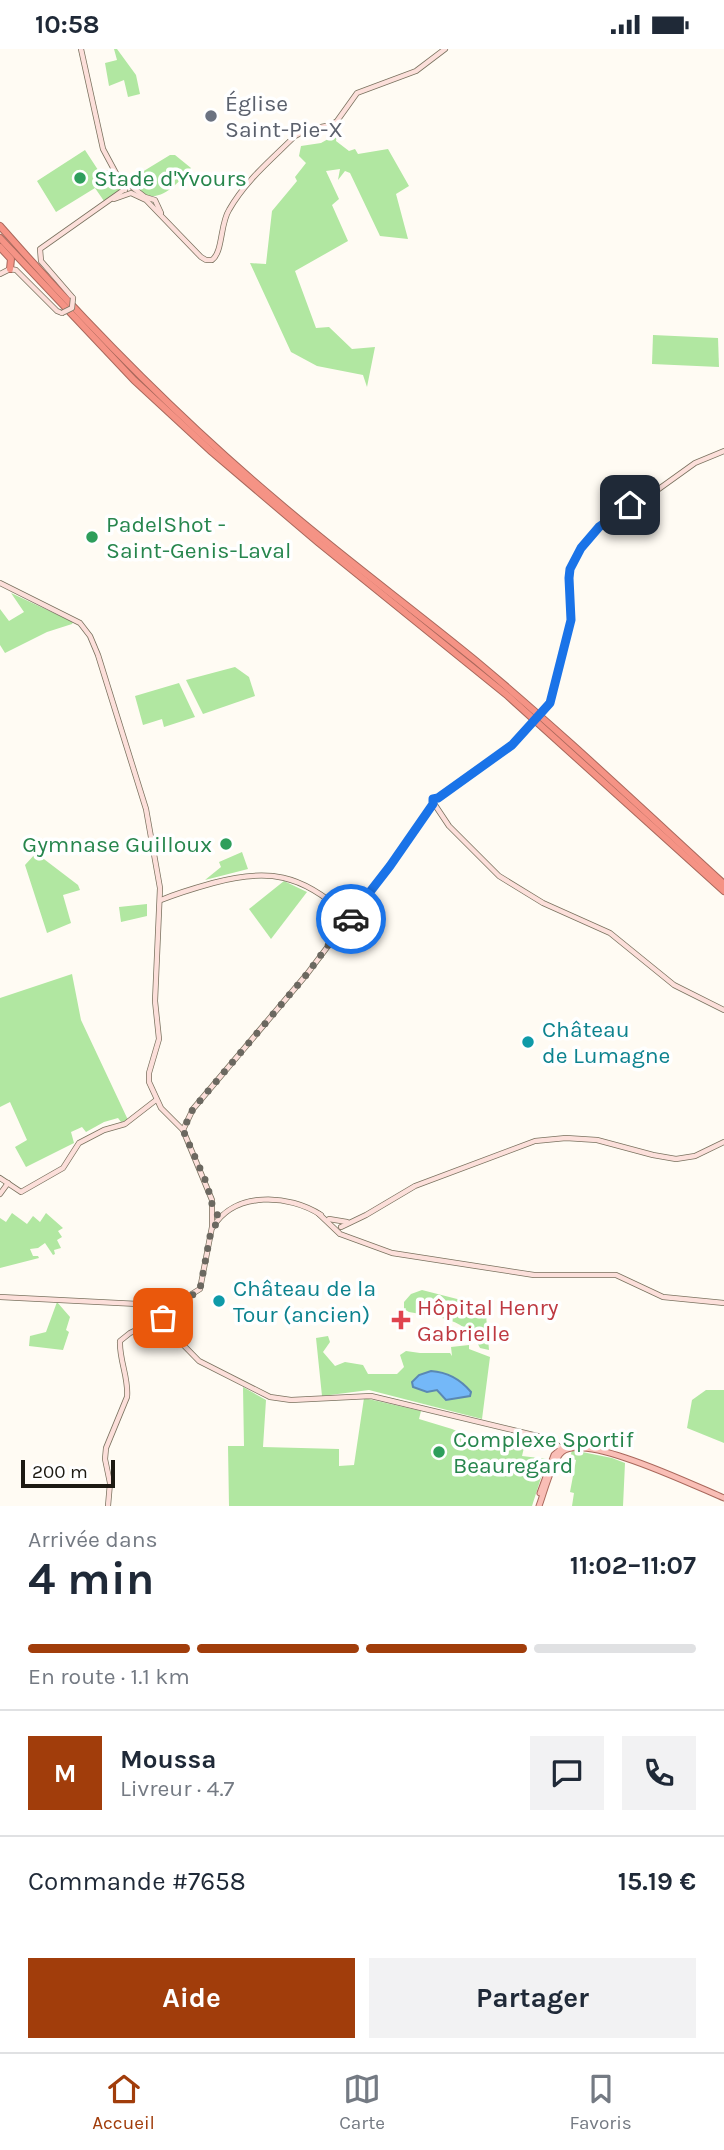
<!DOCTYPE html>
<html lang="fr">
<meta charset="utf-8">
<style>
body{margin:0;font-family:Karla,sans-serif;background:#f2f2f3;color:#1f2937;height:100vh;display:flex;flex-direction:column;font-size:26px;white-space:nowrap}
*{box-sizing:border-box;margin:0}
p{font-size:23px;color:#747a83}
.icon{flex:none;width:38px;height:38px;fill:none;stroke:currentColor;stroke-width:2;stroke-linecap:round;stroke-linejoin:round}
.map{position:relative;height:1457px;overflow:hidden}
.drawer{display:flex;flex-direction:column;background:#fff;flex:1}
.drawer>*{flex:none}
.scale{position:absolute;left:21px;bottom:18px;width:94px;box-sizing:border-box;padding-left:7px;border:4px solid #1c1911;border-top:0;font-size:19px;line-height:24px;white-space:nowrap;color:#1c1911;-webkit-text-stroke:5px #fff;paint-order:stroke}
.pin{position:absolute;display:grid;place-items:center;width:60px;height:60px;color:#fff;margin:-30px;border-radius:14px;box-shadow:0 4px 10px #0006}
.courier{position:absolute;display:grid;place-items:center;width:70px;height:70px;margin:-35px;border:5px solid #1a73e8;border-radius:50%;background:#fff;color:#222;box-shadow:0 2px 9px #0007}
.summary em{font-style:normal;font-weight:700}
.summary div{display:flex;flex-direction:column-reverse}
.summary{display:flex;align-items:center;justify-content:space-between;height:119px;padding:0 28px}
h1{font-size:46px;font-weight:700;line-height:52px}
.bar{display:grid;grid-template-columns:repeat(4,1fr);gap:10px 7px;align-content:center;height:84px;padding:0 28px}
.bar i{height:9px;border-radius:5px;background:#e0e1e3}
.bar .current{background:#a13d0b}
.bar p{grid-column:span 4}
.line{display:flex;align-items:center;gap:18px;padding:0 28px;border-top:2px solid #e0e1e3}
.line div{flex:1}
.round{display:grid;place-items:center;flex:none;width:74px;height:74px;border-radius:0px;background:#f2f2f3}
.primary-button{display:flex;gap:14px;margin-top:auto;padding:14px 28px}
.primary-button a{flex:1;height:80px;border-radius:0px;background:#a13d0b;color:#fff;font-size:28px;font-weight:700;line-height:80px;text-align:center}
.primary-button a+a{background:#f2f2f3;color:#1f2937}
.status{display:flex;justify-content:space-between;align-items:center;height:49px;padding:0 35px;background:#fff;direction:ltr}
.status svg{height:19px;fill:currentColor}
.tabs{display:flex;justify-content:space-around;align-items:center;height:98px;border-top:2px solid #e0e1e3;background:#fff;font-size:19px;color:#747a83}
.tabs a{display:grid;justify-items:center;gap:4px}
.tabs .current{color:#a13d0b}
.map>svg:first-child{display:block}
.green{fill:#b1e7a1}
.water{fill:#74b8f8;stroke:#5a88b3;stroke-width:2}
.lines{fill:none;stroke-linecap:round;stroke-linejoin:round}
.secondary-casing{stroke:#7a725f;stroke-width:6}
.primary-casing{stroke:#a9685c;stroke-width:7}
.highway-casing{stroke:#a9685c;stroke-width:8}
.secondary{stroke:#fcdfda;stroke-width:4.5}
.primary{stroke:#f9beb6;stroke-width:5}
.highway{stroke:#f59385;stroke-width:6}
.secondary-bridge-casing{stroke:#7a725f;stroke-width:6;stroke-linecap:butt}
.secondary-bridge{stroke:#fcdfda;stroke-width:4.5}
.done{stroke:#6b6860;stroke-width:7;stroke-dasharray:0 12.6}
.route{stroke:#1a73e8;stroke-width:9}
.worship-dot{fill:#6b7280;stroke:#fff;stroke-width:2.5}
.leisure-dot{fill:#2e9e5b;stroke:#fff;stroke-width:2.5}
.culture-dot{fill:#0f9aa8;stroke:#fff;stroke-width:2.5}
.health-dot{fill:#e0444e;stroke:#fff;stroke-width:2.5}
.labels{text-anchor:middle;stroke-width:7;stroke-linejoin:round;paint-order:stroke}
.worship-label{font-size:23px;fill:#5b616d;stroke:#fff;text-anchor:start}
.leisure-label{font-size:23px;fill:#27864d;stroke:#fff;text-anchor:start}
.culture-label{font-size:23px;fill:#0d838f;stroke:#fff;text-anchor:start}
.health-label{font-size:23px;fill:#be3a42;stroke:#fff;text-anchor:start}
</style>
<div class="status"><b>10:58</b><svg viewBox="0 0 49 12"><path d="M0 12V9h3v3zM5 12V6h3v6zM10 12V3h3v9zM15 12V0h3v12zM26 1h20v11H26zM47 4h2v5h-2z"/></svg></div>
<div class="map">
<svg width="724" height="1457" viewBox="0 0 724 1457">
<rect width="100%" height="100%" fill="#fffbf3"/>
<g class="green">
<polygon points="114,0 117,0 136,26 140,45 128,48 124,31 109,37 105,14 117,11"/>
<polygon points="337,85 336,92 349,102 355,100 358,105 388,100 409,137 396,145 408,190 380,187 350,124 345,122 338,131 340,120 326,122 339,150 332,156 348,192 295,222 316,279 329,278 352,300 375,298 367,338 363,326 317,317 291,303 250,214 266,215 272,162 297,132 295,128 306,114 299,107 301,97 321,94"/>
<polygon points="85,101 100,124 111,120 122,136 121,141 104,152 95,139 56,163 37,132"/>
<path d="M170,106H175L191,119C180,132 159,157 141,143C136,139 135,135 129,131Z"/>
<polygon points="653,286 718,289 719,318 652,315"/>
<polygon points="11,544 73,573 72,575 47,583 5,604 0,596 0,560 9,572 24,563"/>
<polygon points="235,618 249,628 255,647 203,665 186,631"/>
<polygon points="179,634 195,668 164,678 162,670 143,676 135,647"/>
<polygon points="242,803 248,820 205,831 221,818 219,813"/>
<polygon points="36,804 78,836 80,841 63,846 71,874 47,884 25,816"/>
<polygon points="284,832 307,843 271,890 249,860"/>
<polygon points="147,855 147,867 121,873 119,858"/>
<polygon points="72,925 81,971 128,1071 121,1073 118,1069 104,1073 86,1083 82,1078 71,1083 74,1094 26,1118 15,1098 27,1091 10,1053 0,1058 0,949"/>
<polygon points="12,1164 27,1175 33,1167 40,1173 46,1164 63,1179 58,1182 62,1188 57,1191 61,1199 54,1201 55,1205 53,1206 45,1194 38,1199 30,1200 33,1207 38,1207 39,1209 0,1219 0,1169 6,1173"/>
<path d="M422,1241L461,1251L468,1256L485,1254L489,1301L480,1299C467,1269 439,1268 409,1263L404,1260V1253L411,1245Z"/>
<polygon points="57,1253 70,1268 66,1281 69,1283 63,1301 29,1297 30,1287 46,1283"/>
<polygon points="328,1287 330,1293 323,1303 335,1317 345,1313 363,1316 368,1325 397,1325 404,1318 400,1306 406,1302 420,1304 450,1304 452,1307 451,1298 469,1296 469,1300 490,1308 482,1370 369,1341 322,1347 316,1289"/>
<polygon points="243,1338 266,1351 263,1398 339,1400 339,1417 354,1416 364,1349 421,1362 419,1370 452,1380 499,1400 504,1384 526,1390 522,1407 547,1410 532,1457 229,1457 228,1397 244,1397"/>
<polygon points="706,1341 724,1341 724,1394 687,1379 692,1351"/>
<polygon points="572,1401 612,1409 625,1414 623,1457 572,1457 574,1444 570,1443 576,1411 570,1409"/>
</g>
<path class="water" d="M431,1322C447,1323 461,1331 471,1343L470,1347L446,1351L437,1341L427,1343L413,1338L412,1333L419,1326Z"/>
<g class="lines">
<g class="secondary-casing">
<g id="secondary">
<polyline points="81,0 103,100 125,141"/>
<polyline points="123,131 145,148 155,151 161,164"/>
<path d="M114,150L131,144L146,151L201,208L206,211H212C223,203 220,175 229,161C245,132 272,110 295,87L306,81L331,76L337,72L357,44L416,22L445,0"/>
<polyline points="0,225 10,220 16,221 57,262 62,264"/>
<polyline points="73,249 41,212 40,200 125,140"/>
<path d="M0,534L80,574L90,587L98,606L146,760L160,839L155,952L159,990L149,1024V1033L161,1059L183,1081L212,1151V1178L200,1240L182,1251L166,1267L130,1284L120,1292C119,1311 129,1329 127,1348L106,1399L105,1410L110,1434L108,1457"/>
<polyline points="545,659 552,649 571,571 569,529 570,520 581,499 599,478 619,462 649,447 695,414 724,402"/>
<polyline points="435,756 449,777 499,827 543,854 610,884 674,936 724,961"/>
<path d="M161,851C178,844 195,839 213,834C268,819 301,825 344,864"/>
<circle cx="348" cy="868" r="4.5"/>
<polyline points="352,866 390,817 433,755 433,750 438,749 512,696 527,679"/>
<polyline points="183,1081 193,1060 307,925 347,872"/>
<polyline points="0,1129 21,1143 63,1119 79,1094 104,1081 125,1075 156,1051"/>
<polyline points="0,1145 8,1134"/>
<polyline points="319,1165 340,1185 392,1204 534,1226 616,1226 663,1248 724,1254"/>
<polyline points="329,1170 347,1173"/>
<path d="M213,1178C235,1142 289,1145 321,1166"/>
<polyline points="341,1178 366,1166 415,1137 535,1092 566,1089 597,1091 653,1106 676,1110 695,1107 724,1093"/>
<polyline points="0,1248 138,1255 148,1260 199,1312 270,1348 291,1351 371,1347 550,1390 563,1401"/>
</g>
</g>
<g class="primary-casing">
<g id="primary">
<polyline points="540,1444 554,1406 566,1396"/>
<path d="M539,1457C544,1444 552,1411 562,1403C584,1383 697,1438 724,1449"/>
</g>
</g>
<g class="highway-casing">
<g id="highway">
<path d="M0,177C86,275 178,369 278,453C342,508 410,558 476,612C561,683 642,760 724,835"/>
<polyline points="0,189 134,331 212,403 319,494 508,647 724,842"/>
<polyline points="0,198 11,210 10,220"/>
</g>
</g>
<use href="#secondary" class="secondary"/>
<use href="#primary" class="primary"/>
<use href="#highway" class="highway"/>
<g class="secondary-bridge-casing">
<g id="secondary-bridge">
<polyline points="62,264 72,259 73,249"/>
<polyline points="527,679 545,659"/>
</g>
</g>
<use href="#secondary-bridge" class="secondary-bridge"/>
</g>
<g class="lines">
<polyline class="done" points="163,1269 200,1240 211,1182 220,1170 213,1159 207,1135 183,1081 193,1060 307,925 346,872 351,870"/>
<polyline class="route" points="351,870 352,866 390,817 433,755 433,750 438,749 512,696 550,654 571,571 569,529 570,520 581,499 599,478 630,456"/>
</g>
<circle class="worship-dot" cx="211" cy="67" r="7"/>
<g class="leisure-dot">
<circle cx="80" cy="129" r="7"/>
<circle cx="92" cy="488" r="7"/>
<circle cx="226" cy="795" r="7"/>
<circle cx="439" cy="1403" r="7"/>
</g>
<g class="culture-dot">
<circle cx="528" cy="993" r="7"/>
<circle cx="219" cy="1252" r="7"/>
</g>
<path class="health-dot" d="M397.5 1260.5h7v7h7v7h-7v7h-7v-7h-7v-7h7z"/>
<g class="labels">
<g class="worship-label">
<text x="225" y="62">Église<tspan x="225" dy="26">Saint-Pie-X</tspan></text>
</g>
<g class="leisure-label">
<text x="94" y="137">Stade d'Yvours</text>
<text x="106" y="483">PadelShot -<tspan x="106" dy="26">Saint-Genis-Laval</tspan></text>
<text x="212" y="803" text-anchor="end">Gymnase Guilloux</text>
<text x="453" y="1398">Complexe Sportif<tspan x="453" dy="26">Beauregard</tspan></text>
</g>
<g class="culture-label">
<text x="542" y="988">Château<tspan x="542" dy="26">de Lumagne</tspan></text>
<text x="233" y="1247">Château de la<tspan x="233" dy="26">Tour (ancien)</tspan></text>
</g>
<g class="health-label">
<text x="417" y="1266">Hôpital Henry<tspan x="417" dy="26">Gabrielle</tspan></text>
</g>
</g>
</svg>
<div class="scale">200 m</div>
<div class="pin" style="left:163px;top:1269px;background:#ea580c"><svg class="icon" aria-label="bag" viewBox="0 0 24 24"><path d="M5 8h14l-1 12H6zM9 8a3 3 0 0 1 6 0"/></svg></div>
<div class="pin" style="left:630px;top:456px;background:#1f2937"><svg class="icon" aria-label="home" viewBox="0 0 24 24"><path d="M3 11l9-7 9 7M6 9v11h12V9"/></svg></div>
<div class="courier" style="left:351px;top:870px"><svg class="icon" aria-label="car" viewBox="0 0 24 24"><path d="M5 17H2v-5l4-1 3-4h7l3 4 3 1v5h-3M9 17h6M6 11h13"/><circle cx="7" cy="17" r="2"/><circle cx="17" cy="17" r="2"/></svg></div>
</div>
<section class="drawer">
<div class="summary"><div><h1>4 min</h1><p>Arrivée dans</p></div><em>11:02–11:07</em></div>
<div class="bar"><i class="current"></i><i class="current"></i><i class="current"></i><i></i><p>En route · 1.1 km</p></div>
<div class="line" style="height:126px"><b class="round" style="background:#a13d0b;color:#fff">M</b><div><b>Moussa</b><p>Livreur · 4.7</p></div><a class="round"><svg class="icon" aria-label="chat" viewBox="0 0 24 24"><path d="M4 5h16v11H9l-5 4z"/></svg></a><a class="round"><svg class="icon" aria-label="phone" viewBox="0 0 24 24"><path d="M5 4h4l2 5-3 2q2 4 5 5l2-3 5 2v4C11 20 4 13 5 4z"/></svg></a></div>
<div class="line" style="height:91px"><div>Commande #7658</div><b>15.19 €</b></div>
<div class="primary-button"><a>Aide</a><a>Partager</a></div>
</section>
<nav class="tabs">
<a class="current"><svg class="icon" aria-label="home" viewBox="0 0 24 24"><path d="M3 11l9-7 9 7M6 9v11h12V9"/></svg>Accueil</a>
<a><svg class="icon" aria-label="map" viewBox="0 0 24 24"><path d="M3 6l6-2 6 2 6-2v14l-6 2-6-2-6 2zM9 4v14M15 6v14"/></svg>Carte</a>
<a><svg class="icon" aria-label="saved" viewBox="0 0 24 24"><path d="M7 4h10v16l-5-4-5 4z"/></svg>Favoris</a>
</nav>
